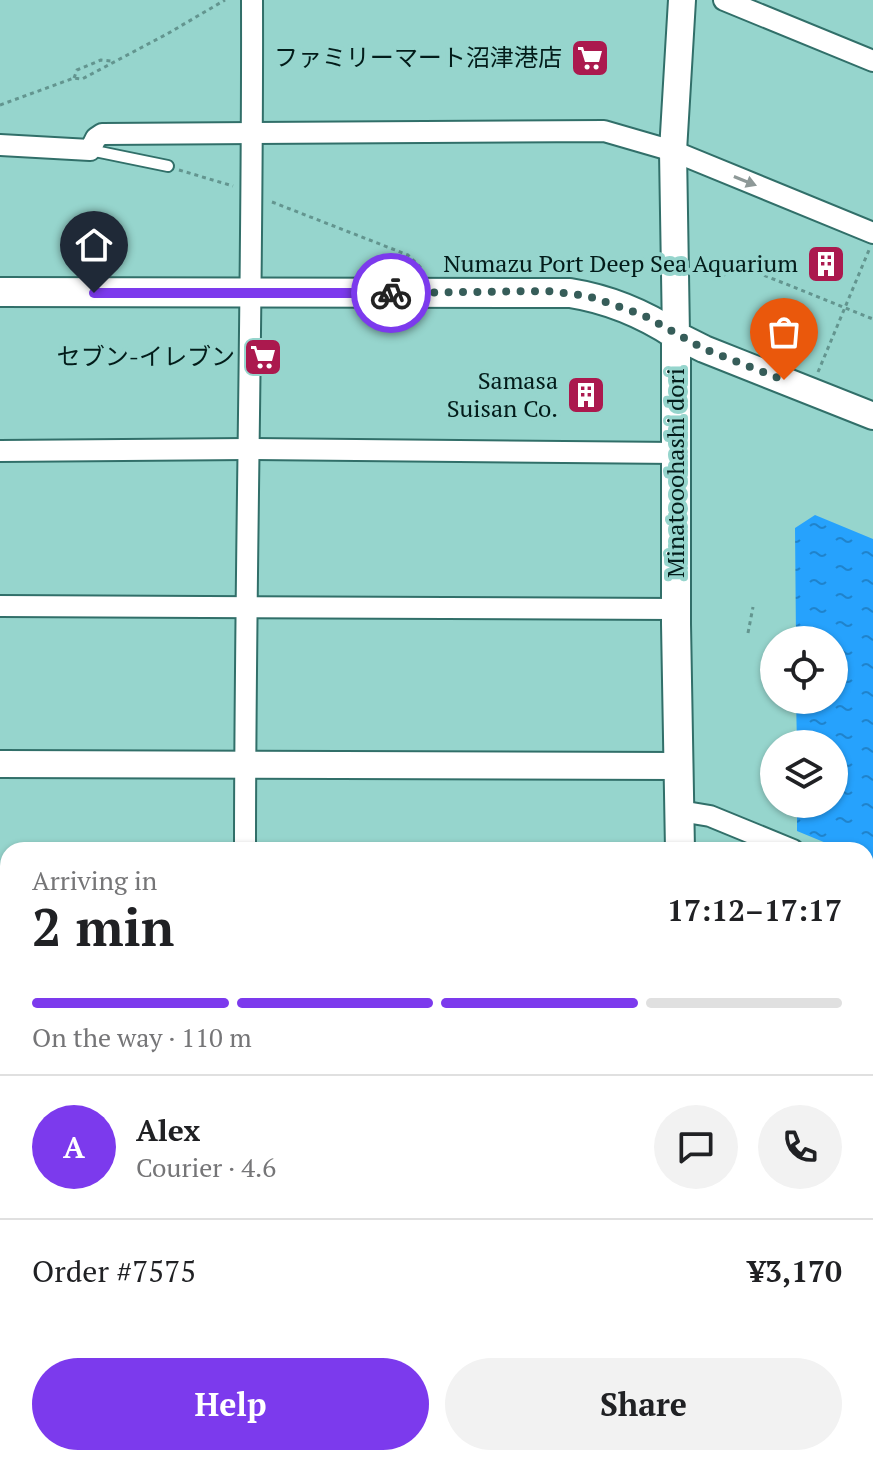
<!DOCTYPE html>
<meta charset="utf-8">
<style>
body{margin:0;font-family:"PT Serif","Noto Sans JP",serif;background:#f2f2f2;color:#202124;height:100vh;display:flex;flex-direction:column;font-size:30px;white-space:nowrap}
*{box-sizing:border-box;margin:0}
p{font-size:26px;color:#757577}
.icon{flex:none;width:44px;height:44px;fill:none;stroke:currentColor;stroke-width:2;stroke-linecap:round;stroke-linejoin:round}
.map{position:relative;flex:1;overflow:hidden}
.side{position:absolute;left:0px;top:842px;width:874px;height:624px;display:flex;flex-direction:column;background:#fff;border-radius:24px 24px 0 0;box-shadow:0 2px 6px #0004}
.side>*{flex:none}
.buttons{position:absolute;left:760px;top:626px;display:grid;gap:16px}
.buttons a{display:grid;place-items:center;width:88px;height:88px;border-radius:50%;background:#fff;box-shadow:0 2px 6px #0004;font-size:40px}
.pin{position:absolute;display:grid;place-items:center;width:68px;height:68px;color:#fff;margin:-82px -34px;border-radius:50% 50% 50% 0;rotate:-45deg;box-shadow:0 0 8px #0007}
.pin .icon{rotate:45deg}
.courier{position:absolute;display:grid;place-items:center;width:80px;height:80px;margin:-40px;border:6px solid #7c3aed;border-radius:50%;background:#fff;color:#222;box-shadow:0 2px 10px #0007}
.overview em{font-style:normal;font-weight:600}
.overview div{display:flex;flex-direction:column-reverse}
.overview{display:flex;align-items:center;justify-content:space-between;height:136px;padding:0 32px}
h1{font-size:52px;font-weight:600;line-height:60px}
.bar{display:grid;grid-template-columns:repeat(4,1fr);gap:12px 8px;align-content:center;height:96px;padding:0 32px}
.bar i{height:10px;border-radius:6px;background:#e0e0e0}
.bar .on{background:#7c3aed}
.bar p{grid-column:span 4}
.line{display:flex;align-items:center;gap:20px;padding:0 32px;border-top:2px solid #e0e0e0}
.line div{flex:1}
.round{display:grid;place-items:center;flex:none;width:84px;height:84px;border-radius:42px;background:#f2f2f2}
.cta{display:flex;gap:16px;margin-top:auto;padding:16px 32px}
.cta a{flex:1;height:92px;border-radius:48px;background:#7c3aed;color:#fff;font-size:32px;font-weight:600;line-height:92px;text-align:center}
.cta a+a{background:#f2f2f2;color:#202124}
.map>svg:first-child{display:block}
.water{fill:url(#water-ripples)}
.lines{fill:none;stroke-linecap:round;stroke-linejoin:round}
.service-casing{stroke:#316f69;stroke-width:14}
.minor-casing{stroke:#316f69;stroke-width:24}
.tertiary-casing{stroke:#316f69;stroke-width:30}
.secondary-casing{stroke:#316f69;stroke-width:32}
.path{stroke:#63958f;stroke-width:3;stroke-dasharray:4 4;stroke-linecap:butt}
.service{stroke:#fff;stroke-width:10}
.minor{stroke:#fff;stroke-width:20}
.tertiary{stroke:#fff;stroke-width:26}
.secondary{stroke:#fff;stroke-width:28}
.oneway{fill:#8e9998}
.done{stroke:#365d59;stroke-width:8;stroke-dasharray:0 14.4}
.route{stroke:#7c3aed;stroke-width:10}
.labels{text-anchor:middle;stroke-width:8;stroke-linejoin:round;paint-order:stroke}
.poi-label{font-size:24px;fill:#031c1a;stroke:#96d5cd;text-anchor:end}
.street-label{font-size:24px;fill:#031c1a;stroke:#96d5cd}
</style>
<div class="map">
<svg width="873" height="1466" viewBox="0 0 873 1466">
<defs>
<pattern id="water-ripples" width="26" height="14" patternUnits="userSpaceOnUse" patternTransform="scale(2)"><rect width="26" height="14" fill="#26a2fd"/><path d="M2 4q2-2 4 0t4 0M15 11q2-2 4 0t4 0" fill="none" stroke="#1f83cc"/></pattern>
</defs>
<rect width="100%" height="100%" fill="#96d5cd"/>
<polygon class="water" points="815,515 873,539 873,863 866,860 866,850 843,850 797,831 797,804 834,804 834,744 797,744 796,700 834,700 834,640 796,640 795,528"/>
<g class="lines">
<g class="service-casing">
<g id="service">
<polyline points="90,150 168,166"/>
<polyline points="0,1221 8,1252"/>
<polyline points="0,1327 8,1325"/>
<polyline points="588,1458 589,1466"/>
<polyline points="495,1466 512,1458"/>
</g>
</g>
<g class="minor-casing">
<g id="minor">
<polyline points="724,0 873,61"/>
<polyline points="0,145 90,150 96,138 102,134 604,131 673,151 873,233"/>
<polyline points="0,451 247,449 677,453"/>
<polyline points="0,606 676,609"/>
<polyline points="680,811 710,816 793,850"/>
<path d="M245,850C245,567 253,283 252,0"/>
<polyline points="866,880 873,883"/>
<polyline points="0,942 8,942"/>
<polyline points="866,1126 873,1129"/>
<polyline points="0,1203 8,1202"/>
</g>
</g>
<g class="tertiary-casing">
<g id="tertiary">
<polyline points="682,0 673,151 676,335 704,349 873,416"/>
<polyline points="0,764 679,766"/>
</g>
</g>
<g class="secondary-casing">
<path id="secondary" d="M0,292L570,293C608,299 644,314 676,335V624L680,850"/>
</g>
<g class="path">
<polyline points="74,78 77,70 101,60 111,61"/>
<polyline points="0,105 74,78 82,79 167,34 225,0"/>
<polyline points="179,170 233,186"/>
<polyline points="272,202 408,255 421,268"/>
<polyline points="723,276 736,264 873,319"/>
<polyline points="818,372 869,250"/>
<polyline points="748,633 753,607"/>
<polyline points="866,1342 873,1346"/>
<polyline points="870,1376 873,1369"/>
<polyline points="104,1458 106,1466"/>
<polyline points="160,1466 187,1458"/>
</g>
<use href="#service" class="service"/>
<use href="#minor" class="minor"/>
<use href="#tertiary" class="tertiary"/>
<use href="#secondary" class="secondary"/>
</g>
<defs><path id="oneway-solid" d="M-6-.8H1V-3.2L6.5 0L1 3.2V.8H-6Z" transform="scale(2)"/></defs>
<use class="oneway" href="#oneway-solid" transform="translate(745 181) rotate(22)"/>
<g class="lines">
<polyline class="done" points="391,293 548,291 588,296 643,315 704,349 784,380"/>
<polyline class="route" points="94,293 391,293"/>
</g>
<defs>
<g id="supermarket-square" transform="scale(2)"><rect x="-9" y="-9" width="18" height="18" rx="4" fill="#ab194e" stroke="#96d5cd"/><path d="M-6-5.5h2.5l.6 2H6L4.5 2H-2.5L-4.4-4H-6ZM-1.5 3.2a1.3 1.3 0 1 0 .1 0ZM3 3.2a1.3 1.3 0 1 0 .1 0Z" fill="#fff"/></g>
<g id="building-square" transform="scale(2)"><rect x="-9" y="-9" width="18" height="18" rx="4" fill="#ab194e" stroke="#96d5cd"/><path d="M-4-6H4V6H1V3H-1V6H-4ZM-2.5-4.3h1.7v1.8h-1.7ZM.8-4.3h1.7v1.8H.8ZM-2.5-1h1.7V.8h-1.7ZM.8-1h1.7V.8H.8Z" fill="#fff"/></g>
</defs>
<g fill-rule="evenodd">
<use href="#supermarket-square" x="590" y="58"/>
<use href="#building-square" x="826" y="264"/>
<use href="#supermarket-square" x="263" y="357"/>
<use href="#building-square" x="586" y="395"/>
</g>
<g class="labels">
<g class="poi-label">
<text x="562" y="66">ファミリーマート沼津港店</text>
<text x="798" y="272">Numazu Port Deep Sea Aquarium</text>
<text x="235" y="365">セブン-イレブン</text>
<text x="558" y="389">Samasa<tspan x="558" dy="28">Suisan Co.</tspan></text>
</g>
<g class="street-label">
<text transform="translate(676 473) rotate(-90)" y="8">Minatooohashi dori</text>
</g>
</g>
</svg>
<div class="buttons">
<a><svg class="icon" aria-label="locate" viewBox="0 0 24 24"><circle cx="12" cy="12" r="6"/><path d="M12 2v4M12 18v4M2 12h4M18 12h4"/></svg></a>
<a><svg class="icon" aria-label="layers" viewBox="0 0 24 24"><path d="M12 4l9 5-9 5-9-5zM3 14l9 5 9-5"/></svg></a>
</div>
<div class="pin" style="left:784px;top:380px;background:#ea580c"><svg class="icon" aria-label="bag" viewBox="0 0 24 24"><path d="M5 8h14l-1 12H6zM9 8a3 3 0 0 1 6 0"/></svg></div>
<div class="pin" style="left:94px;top:293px;background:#1f2937"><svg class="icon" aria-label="home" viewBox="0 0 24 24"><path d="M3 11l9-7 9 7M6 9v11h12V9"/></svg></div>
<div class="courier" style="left:391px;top:293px"><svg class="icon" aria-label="bike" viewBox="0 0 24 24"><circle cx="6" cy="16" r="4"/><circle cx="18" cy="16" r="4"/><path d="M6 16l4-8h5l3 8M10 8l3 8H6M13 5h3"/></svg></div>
<section class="side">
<div class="overview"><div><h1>2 min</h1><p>Arriving in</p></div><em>17:12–17:17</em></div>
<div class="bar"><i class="on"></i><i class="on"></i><i class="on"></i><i></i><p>On the way · 110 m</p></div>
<div class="line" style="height:144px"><b class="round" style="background:#7c3aed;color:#fff">A</b><div><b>Alex</b><p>Courier · 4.6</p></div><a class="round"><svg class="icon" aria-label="chat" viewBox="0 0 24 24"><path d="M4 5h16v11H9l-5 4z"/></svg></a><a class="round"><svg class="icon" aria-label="phone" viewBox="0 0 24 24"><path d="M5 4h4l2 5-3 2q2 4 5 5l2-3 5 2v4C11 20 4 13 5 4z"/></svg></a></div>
<div class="line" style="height:104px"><div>Order #7575</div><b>¥3,170</b></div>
<div class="cta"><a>Help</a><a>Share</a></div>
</section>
</div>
